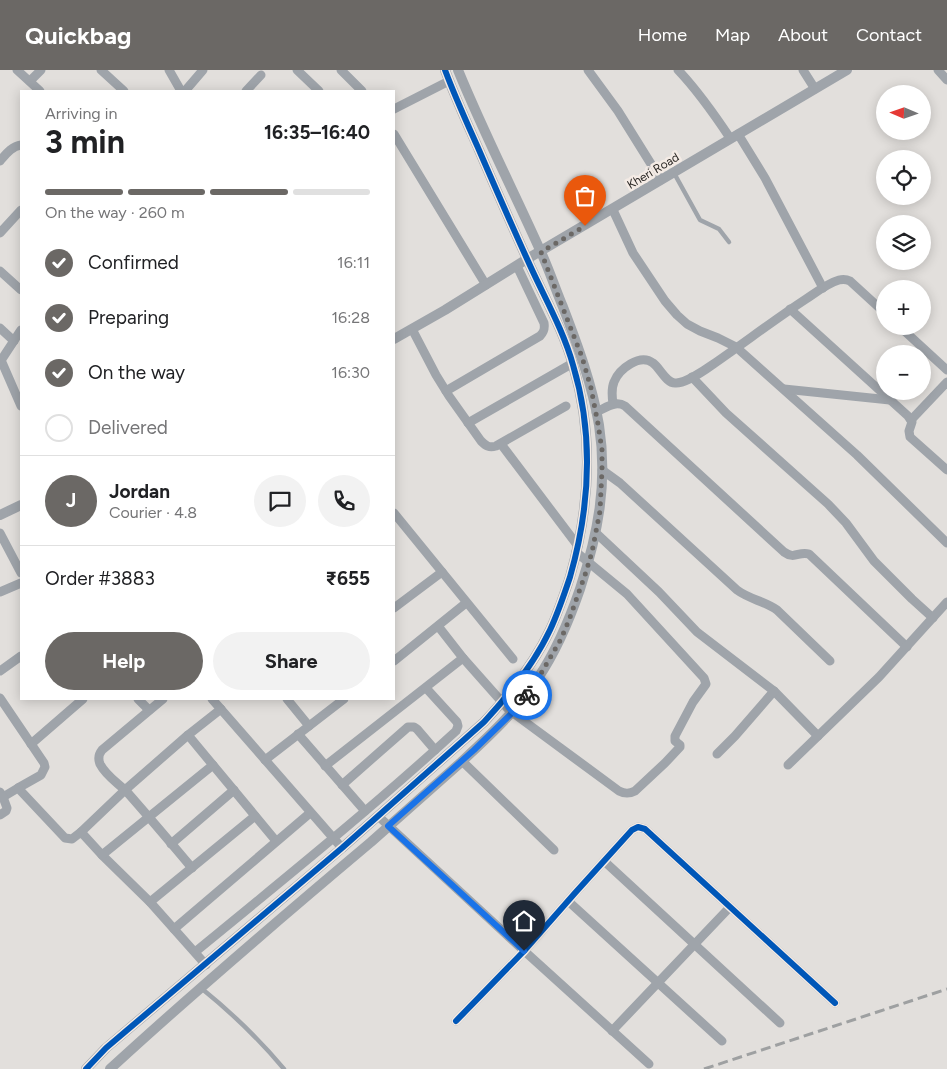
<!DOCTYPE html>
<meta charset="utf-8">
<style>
body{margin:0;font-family:Figtree,sans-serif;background:#f2f2f2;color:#202124;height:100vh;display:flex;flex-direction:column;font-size:19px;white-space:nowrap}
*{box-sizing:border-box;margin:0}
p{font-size:16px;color:#757577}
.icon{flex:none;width:28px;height:28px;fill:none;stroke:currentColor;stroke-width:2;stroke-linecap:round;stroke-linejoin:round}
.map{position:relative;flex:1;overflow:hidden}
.sheet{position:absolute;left:20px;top:20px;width:375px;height:610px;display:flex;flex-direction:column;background:#fff;border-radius:0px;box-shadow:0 2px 12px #0003}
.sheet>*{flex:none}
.needle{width:32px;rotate:272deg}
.buttons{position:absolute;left:876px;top:15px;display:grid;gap:10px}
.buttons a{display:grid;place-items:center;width:55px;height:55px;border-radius:50%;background:#fff;box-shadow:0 2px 12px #0003;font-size:25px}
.pin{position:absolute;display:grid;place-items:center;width:42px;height:42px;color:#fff;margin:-51px -21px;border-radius:50% 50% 50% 0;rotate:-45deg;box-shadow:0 0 5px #0007}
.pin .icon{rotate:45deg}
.courier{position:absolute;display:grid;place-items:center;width:50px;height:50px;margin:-25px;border:4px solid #1a73e8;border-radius:50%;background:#fff;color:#222;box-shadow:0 1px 6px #0007}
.overview em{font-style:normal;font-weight:700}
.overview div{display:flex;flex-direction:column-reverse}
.overview{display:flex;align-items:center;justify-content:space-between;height:85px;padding:0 25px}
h1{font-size:32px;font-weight:700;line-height:38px}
.bar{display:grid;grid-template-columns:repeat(4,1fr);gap:8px 5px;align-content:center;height:60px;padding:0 25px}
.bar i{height:6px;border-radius:4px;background:#e0e0e0}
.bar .current{background:#6b6865}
.bar p{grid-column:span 4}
.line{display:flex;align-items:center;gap:12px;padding:0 25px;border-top:1px solid #e0e0e0}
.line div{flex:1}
.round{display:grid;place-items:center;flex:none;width:52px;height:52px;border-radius:26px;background:#f2f2f2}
ol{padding:0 25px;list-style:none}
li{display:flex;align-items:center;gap:15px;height:55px}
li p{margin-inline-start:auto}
li .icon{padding:5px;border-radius:50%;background:#6b6865;color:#fff;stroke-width:4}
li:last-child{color:#757577}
li i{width:28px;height:28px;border:2px solid #e0e0e0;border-radius:50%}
.action{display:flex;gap:10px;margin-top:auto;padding:10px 25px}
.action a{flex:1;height:58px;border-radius:30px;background:#6b6865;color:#fff;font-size:20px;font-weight:700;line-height:58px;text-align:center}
.action a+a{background:#f2f2f2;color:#202124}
header{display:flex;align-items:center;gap:30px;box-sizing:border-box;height:70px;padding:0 25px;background:#6b6865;color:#fff}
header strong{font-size:24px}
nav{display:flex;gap:28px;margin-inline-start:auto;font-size:18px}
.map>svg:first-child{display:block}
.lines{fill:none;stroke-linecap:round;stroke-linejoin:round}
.service{stroke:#9fa4aa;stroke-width:4.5}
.minor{stroke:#9fa4aa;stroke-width:9}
.tertiary{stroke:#9fa4aa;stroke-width:10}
.rail{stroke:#9ea0a1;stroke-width:3;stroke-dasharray:10 5;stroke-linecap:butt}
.cycleway-casing{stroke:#f4ebe5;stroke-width:9}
.cycleway{stroke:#0057b8;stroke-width:6}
.done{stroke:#6b6865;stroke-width:5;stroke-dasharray:0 9}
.route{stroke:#1a73e8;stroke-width:6}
.labels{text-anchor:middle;stroke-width:5;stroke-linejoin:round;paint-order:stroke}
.street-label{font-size:12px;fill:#2b2825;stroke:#f4ebe5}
</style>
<header>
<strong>Quickbag</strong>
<nav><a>Home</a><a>Map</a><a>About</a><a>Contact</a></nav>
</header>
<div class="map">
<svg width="947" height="999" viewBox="0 0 947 999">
<rect width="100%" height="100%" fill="#e2dfdc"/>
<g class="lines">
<g class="service">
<polyline points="674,103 700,150 719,159 729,172"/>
<path d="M201,918C232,943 259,969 284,999"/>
</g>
<g class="minor">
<polyline points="17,0 40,21"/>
<polyline points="101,0 124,21"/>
<polyline points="169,0 181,21"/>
<polyline points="297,0 319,21"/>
<polyline points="341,0 362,21"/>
<polyline points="588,0 618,41 661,110"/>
<path d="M678,0C698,21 714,44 730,68"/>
<polyline points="803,0 815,19"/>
<polyline points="938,0 947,10"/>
<polyline points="30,11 41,0"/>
<polyline points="185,21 203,0"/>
<polyline points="246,21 261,5"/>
<polyline points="394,39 449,11"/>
<polyline points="394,64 486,215"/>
<polyline points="738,64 765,108 823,218"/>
<path d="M0,91C6,84 12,76 21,75"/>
<polyline points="613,140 633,183 665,231 677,245 687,254 700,261 718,268 736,277 857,385 947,473"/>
<polyline points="0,163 21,140"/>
<polyline points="0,201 21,220"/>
<polyline points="790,239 908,346 912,352 909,361 910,367 947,400"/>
<polyline points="899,256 947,300"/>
<polyline points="0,258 14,271"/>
<path d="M412,259L436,305L449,326L481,371C486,376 489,378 496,376L566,336"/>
<polyline points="1,290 21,336"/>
<polyline points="0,292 21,260"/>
<polyline points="692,307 726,343 828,434 846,453 874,491 912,529 933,548"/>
<polyline points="784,319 890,330"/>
<path d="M446,321L540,266C544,262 545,259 544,253L517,196"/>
<path d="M613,334C612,327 611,319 614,312C619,299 640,283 653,293C660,298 666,313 675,313C684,314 705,300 712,295C744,273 774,250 806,229C815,223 828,213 839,210C843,209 846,209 850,211L885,243"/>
<path d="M596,342C606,338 615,330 625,336L784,482C795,490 798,481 809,484L907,577"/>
<polyline points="911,350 947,312"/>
<polyline points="468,353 573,293"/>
<polyline points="501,374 578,476"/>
<path d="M602,400L620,413L737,520C749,529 764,531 777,540L830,591"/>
<polyline points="394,443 513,589"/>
<polyline points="0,463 21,503"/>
<polyline points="596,463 659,522 697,562 774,621 818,666"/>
<polyline points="0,522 21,513"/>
<polyline points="394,538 442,502"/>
<path d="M438,556L463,588L509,640L619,721C625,724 629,724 635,721L665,693L680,677V675L675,671V666L693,632L706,614L704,608L627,524L576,482"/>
<polyline points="394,591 466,533"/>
<polyline points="0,601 21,586"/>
<polyline points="0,628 44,693 45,697 41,705 18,718"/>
<polyline points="138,629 149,640"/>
<path d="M163,629L102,680C98,685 98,689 100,694C106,706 118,713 127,722C149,747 171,773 192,798"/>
<polyline points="212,629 342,778"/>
<polyline points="287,629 309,656"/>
<polyline points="298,664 365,741"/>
<polyline points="188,665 276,771"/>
<polyline points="31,674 83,629"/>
<polyline points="717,684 735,666 774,621"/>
<polyline points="265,690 344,629"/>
<polyline points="462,691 554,780"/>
<polyline points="788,695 879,607 947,532"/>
<polyline points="325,696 463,588"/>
<polyline points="342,715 408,657 414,657 417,659 435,680"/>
<polyline points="0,722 3,727 18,718 65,768 72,769 81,762 102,785 150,832 206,895"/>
<polyline points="0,745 6,741 7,738 3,727"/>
<polyline points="378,746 510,868 649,994"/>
<polyline points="81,762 125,720 188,665 221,639"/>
<polyline points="171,774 234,720"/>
<polyline points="102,785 213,695"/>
<polyline points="604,791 780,953"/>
<polyline points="568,831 722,971"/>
<polyline points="150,832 255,746"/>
<polyline points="174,859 310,743"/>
<path d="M195,882C283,810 372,738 456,661L458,656L457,652L426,618"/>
<polyline points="456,951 524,881 575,823 632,760 638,757 645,759 835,933"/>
<polyline points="612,961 730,837"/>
</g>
<g class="tertiary">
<polyline points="394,269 445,240 527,189 847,0"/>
<polyline points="0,445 21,435"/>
<path d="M86,999L106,978L342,778L484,652C509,625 534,594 550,560C558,543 564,525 570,507C590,437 594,365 573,295C563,259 543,225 528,191C511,154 495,117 479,80C467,53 455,27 445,0"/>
<path d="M110,999C195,921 283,846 371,772C400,746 430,720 459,694C487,668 517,641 538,608C557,580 569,551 580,519C598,464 608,413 599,355C592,314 578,276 563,237C555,218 549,199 540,180C513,120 483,61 458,0"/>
</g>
<polyline class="rail" points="704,999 947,919"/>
<g class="cycleway-casing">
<g id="cycleway">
<polyline points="456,951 524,881 575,823 632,760 638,757 645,759 835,933"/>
<path d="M86,999L106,978L342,778L484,652C509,625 534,594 550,560C558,543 564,525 570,507C590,437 594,365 573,295C563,259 543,225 528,191C511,154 495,117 479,80C467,53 455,27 445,0"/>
</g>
</g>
<use href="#cycleway" class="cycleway"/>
</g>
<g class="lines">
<polyline class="done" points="527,625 539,607 561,569 569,550 586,502 592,482 600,441 602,400 602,380 598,354 591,318 582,287 541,182 585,156"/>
<polyline class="route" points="524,881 388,756 474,680 512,643 527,625"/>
</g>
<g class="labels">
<g class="street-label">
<text transform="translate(653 101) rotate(-31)" y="4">Kheri Road</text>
</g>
</g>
</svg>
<div class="buttons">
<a><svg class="needle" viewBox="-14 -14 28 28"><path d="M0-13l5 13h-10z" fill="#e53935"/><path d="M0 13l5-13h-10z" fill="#757577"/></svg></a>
<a><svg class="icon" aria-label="locate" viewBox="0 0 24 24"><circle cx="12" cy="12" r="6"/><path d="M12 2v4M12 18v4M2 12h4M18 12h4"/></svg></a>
<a><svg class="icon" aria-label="layers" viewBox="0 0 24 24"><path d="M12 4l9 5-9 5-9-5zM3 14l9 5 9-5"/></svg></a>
<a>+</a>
<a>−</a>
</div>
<div class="pin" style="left:585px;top:156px;background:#ea580c"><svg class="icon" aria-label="bag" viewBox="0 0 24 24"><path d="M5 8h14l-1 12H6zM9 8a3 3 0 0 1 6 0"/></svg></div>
<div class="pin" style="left:524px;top:881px;background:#1f2937"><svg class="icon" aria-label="home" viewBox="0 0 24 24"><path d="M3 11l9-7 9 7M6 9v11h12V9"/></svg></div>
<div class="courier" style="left:527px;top:625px"><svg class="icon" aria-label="bike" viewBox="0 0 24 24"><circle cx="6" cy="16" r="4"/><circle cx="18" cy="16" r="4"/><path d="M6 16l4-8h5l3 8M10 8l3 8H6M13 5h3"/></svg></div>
<section class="sheet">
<div class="overview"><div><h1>3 min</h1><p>Arriving in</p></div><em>16:35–16:40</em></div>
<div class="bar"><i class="current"></i><i class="current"></i><i class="current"></i><i></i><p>On the way · 260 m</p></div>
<ol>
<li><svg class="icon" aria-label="check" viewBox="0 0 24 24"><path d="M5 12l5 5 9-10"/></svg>Confirmed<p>16:11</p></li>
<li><svg class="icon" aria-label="check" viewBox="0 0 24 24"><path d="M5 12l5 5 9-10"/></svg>Preparing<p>16:28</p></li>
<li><svg class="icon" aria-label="check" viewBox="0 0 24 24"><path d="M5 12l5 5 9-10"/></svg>On the way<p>16:30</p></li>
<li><i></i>Delivered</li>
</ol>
<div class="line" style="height:90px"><b class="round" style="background:#6b6865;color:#fff">J</b><div><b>Jordan</b><p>Courier · 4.8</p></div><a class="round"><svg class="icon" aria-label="chat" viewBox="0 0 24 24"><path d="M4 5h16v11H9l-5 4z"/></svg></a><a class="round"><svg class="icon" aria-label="phone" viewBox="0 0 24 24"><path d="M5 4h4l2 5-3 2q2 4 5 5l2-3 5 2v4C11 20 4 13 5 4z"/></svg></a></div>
<div class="line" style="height:65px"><div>Order #3883</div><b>₹655</b></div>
<div class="action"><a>Help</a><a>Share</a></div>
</section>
</div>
